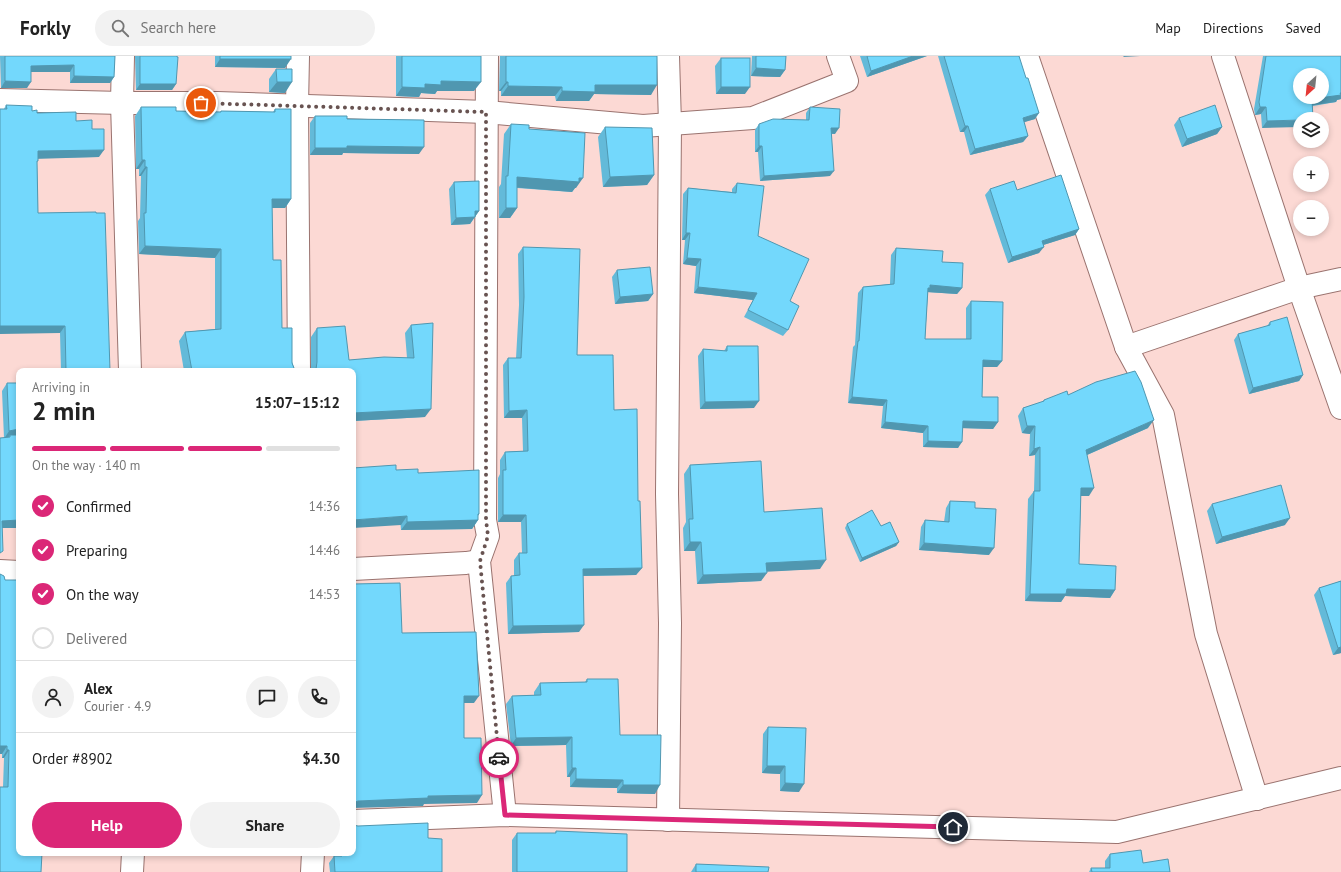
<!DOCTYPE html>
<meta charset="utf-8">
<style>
body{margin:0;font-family:"PT Sans",sans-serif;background:#f2f2f2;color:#222;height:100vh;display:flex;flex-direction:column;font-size:15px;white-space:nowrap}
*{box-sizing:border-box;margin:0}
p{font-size:13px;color:#767676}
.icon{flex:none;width:22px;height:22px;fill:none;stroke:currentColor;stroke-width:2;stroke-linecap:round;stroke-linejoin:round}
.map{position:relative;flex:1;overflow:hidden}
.details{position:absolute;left:16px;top:312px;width:340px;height:488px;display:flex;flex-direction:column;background:#fff;border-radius:8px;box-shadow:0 2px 6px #0003}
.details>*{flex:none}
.needle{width:26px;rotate:207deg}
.controls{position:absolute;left:1293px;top:12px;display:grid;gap:8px}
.controls a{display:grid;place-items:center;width:36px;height:36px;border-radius:50%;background:#fff;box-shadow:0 2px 6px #0003;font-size:20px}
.pin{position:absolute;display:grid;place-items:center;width:34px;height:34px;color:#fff;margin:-17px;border:2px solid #fff;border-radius:50%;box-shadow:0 1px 4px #0007}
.courier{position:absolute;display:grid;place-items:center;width:40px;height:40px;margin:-20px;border:3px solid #db2777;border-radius:50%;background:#fff;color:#222;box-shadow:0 1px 5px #0007}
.head em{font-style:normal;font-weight:700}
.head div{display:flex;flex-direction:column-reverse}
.head{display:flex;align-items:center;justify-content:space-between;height:68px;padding:0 16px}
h1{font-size:26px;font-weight:700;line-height:30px}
.bar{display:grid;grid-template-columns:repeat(4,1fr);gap:6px 4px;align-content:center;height:48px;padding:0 16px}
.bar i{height:5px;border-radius:3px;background:#e0e0e0}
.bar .on{background:#db2777}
.bar p{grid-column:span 4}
.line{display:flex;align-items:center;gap:10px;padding:0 16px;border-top:1px solid #e0e0e0}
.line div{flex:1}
.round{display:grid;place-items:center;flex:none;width:42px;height:42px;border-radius:21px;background:#f2f2f2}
ol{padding:0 16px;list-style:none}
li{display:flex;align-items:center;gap:12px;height:44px}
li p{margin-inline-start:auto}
li .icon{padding:4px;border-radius:50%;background:#db2777;color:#fff;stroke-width:4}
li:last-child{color:#767676}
li i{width:22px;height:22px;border:2px solid #e0e0e0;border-radius:50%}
.button{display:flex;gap:8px;margin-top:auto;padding:8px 16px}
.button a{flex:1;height:46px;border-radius:24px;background:#db2777;color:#fff;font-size:16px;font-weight:700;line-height:46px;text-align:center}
.button a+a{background:#f2f2f2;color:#222}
header{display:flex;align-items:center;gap:24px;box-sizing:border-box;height:56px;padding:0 20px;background:#fff;border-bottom:1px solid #e0e0e0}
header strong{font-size:19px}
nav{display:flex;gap:22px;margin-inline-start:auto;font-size:14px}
.search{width:280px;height:36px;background:#f2f2f2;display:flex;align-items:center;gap:10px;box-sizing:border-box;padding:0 14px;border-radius:22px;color:#767676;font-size:15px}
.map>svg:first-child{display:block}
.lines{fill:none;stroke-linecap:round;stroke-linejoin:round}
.minor-casing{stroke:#9a736f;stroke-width:24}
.minor{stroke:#fff;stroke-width:22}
.wall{fill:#63bad9}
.shaded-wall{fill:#5097b0}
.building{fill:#73d8fc;stroke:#5097b0;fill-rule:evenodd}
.done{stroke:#685351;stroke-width:4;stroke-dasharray:0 7.2}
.route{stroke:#db2777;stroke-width:5}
</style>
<header>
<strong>Forkly</strong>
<div class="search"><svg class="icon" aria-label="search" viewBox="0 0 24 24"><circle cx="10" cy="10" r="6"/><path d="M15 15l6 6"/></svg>Search here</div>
<nav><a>Map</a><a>Directions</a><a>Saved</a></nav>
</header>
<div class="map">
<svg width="1341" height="816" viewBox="0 0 1341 816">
<rect width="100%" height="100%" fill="#fcd9d4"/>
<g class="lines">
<g class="minor-casing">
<g id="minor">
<polyline points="123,0 122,47 130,315"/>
<polyline points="298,0 297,50 299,315"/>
<polyline points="487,0 485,464 488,480 479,505 505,759"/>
<polyline points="1027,0 1126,291 1163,359 1206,578 1257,743"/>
<polyline points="1223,0 1299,232 1341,352"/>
<polyline points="0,44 122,47 217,47 429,54 486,56 643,70 753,62 847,25 838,0"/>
<polyline points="1126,291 1299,232 1341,223"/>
<polyline points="353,513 466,507 479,505"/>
<polyline points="0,515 19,516"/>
<polyline points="668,764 670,567 667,438 670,68 668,0"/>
<polyline points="353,765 505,759 1117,776 1341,722"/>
<polyline points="132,816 133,797"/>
<polyline points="312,816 313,797"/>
</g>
</g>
<use href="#minor" class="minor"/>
</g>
<g class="wall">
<polygon points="0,0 115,0 114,21 110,27 70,27 70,16 31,16 27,32 1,32"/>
<polygon points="135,0 177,0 176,28 172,34 136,34"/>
<polygon points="215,0 291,0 285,12 215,11"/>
<polygon points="396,0 481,0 474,35 437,35 435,38 421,37 419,41 396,40"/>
<polygon points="500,0 657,0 651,39 594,38 589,45 556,45 555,40 501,40 501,35 499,35"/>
<polygon points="752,0 786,0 785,14 780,21 751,20"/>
<polygon points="860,0 927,0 867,21"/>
<polygon points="938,0 1019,0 1035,63 1024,66 1028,80 1023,86 970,99 964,76 960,76"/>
<polygon points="1263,0 1341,0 1341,43 1337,44 1336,46 1313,50 1262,72 1261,58 1255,59 1254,53"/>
<polygon points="721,2 745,38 716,38 715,10"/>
<polygon points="276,13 285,37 269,36 269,23"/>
<polygon points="6,49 32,55 37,57 76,65 92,73 99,101 38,102 37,107 38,157 110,315 61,315 60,277 4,53"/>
<polygon points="141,51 176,55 220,56 221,55 273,56 275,53 291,143 285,152 272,152 273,204 282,272 294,312 296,315 184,315 179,285 185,276 215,273 215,202 139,198 138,165 140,162 141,120 139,120 139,113 136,113 135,60"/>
<polygon points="810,51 835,78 832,78 830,120 760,125 758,96 755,96 755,74 759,68 806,64 806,57"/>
<polygon points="315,60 347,63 419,98 343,97 342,99 310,99 310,67"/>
<polygon points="1179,62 1222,71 1217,78 1182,91 1174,69"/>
<polygon points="511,68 529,73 576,132 575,132 572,136 517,132 517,152 510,162 499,162 499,131 501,128 504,78"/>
<polygon points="605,71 654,119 647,129 603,131 598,81"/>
<polygon points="454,126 479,155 470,168 451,169 449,133"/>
<polygon points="737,127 758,180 790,245 788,274 783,280 744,261 753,244 694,237 696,210 683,208 685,184 682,184 683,138 688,132 732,136 732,133"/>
<polygon points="990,133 1017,134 1079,173 1075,179 1043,189 1039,197 1008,207 985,139"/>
<polygon points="523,191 577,299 614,354 638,445 642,512 636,519 583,520 579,576 508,578 506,527 511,520 514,520 514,504 519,497 522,497 521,466 498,466 498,422 500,418 500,404 505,396 523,395 522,362 504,362 503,309 508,302 516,302 519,249 518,198"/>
<polygon points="896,192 942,206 962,232 957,238 928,236 925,283 966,283 966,252 971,245 1002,305 997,311 983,311 982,341 998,366 993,373 963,372 958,392 923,391 923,377 881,372 883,350 848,347 853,291 855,289 858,237 863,231 890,228 891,199"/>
<polygon points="617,214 653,238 648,245 615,248 612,221"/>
<polygon points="1270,266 1303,319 1299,325 1249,338 1234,284 1238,278 1267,270"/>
<polygon points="411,269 425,361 353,365 353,315 311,315 311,281 317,272 349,304 407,302 405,277"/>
<polygon points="727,290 754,352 700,353 698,300 703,293 724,295"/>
<polygon points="7,327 19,327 19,472 2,472 0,499 4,382 2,335"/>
<polygon points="1068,339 1148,372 1087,399 1089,440 1081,440 1079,508 1115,534 1110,542 1065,540 1061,546 1025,545 1028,443 1034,435 1035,399 1029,400 1030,378 1022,377 1018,360 1023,352 1042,346 1044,344"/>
<polygon points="690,409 764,456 820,513 767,515 761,525 697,528 695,495 684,495 683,472 686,466 684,418"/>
<polygon points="396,414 418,417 479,458 478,460 478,464 472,473 401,474"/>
<polygon points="950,445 975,452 989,499 919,494 921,471 925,464 944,466 946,452"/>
<polygon points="1212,448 1285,469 1216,488 1207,455"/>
<polygon points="847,468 881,470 899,486 896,490 860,506 845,472"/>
<polygon points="0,518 19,797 3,731 4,702 2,702 2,698 0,698"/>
<polygon points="1341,525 1341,597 1333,599 1314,539 1319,532"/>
<polygon points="587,623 620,679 655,738 617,737 617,732 570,731 570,721 567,721 566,689 511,690 506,648 512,640 534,639 534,636 540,627 585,626"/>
<polygon points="768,671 799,736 780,735 780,718 762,717 763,678"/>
<polygon points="358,770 428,782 442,816 330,816 329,807 334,800 337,800 337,797 353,797"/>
<polygon points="556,775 627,816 512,816 512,784 517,777 555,777"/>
<polygon points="1110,798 1143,807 1170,816 1089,816 1091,812 1105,812 1105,805"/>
<polygon points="696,808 768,816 691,816"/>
</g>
<g class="shaded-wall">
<polygon points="913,0 927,0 867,21 871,15"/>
<polygon points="1124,0 1140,0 1123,1"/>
<polygon points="220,3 291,3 285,12 215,11"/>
<polygon points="74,9 70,16 27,16 31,10"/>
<polygon points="756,12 785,14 780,21 751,20"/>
<polygon points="74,20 114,21 110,27 70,27"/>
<polygon points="5,25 31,26 27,32 1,32"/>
<polygon points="441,25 481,26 474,35 437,35 435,38 421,37 419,41 396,40 402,31"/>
<polygon points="277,26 292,26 285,37 269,36"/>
<polygon points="506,26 508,26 501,35 499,35"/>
<polygon points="140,28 176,28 172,34 136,34"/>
<polygon points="595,29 657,29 651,39 594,38 589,45 556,45 562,35"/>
<polygon points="508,30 562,31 555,40 501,40"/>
<polygon points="721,31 750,31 745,38 716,38"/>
<polygon points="1341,37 1341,43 1337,44 1336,46 1307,50 1312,43"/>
<polygon points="1260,51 1266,51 1261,58 1255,59"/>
<polygon points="1039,57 1035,63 1018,68 1023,62"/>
<polygon points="1300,64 1300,71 1262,72 1267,65"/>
<polygon points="965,70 968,70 964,76 960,76"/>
<polygon points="1222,71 1217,78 1182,91 1187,83"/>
<polygon points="831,72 839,72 835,78 827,77"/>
<polygon points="1028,80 1023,86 970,99 975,93"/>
<polygon points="347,90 424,91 419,98 343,97 342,99 310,99 315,92"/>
<polygon points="759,90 762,90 758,96 755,96"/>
<polygon points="104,94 99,101 33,103 38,95"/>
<polygon points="142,104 145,104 139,113 136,113"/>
<polygon points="145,111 147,111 141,120 139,120"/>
<polygon points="834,115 830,120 760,125 764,120"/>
<polygon points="654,119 647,129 603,131 610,121"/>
<polygon points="517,121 579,122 583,122 576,132 575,132 572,136 510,131"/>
<polygon points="272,143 291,143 285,152 266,152"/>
<polygon points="506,152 517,152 510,162 499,162"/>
<polygon points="475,155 479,155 470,168 451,169 456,162"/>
<polygon points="1079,173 1075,179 1037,191 1042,185"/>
<polygon points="686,177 690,177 685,184 682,184"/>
<polygon points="145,190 221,193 215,202 139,198"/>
<polygon points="1044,191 1039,197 1008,207 1012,201"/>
<polygon points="687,202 701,203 696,210 683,208"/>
<polygon points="930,229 962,232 957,238 926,236 923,238"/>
<polygon points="698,231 757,237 753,244 694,237"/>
<polygon points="653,238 648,245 615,248 620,241"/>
<polygon points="0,270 65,270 60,277 0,278"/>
<polygon points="983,304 1002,305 997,311 979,311"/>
<polygon points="1303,319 1299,325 1249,338 1253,332"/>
<polygon points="852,341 887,344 883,350 848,347"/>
<polygon points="759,345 754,352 700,353 705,346"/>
<polygon points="431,353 425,361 353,365 353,357"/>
<polygon points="527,354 522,362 504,362 509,355"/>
<polygon points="1154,364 1148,372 1080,402 1086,394"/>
<polygon points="963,365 998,366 993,373 958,372"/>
<polygon points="885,366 928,370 923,377 881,372"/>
<polygon points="1027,370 1035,370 1030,378 1022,377"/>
<polygon points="19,373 19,379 10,379 8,382 4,383 9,375"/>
<polygon points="928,385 962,386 958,392 923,391"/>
<polygon points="1040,391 1035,399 1029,400 1034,393"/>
<polygon points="1081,432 1094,432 1089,440 1076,440"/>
<polygon points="479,458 474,464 478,464 472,473 401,474 407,466"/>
<polygon points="503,459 526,459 521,466 498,466"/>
<polygon points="407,460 401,469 353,472 353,464"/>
<polygon points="1290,462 1285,469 1216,488 1222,481"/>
<polygon points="19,464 19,472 0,472 2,465"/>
<polygon points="690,486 701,486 695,495 684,495"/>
<polygon points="899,486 896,490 860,506 862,502"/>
<polygon points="924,487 994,492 989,499 919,494"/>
<polygon points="826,504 820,513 760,516 766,507"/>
<polygon points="642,512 636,519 577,520 583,513"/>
<polygon points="767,517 761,525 697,528 703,519"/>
<polygon points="1067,533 1115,534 1110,542 1065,540 1061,546 1025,545 1030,538"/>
<polygon points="584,569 579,576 508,578 513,570"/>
<polygon points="1341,591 1341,597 1333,599 1338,592"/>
<polygon points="464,640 479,640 474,647 458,647"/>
<polygon points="572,681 566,689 511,690 516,682"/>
<polygon points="0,690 7,690 2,698 0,698"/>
<polygon points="7,694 9,694 4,702 2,702"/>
<polygon points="767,710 785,710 780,718 762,717"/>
<polygon points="572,712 576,712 570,721 567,721"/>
<polygon points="576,723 623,724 617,732 570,731"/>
<polygon points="785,727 804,728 799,736 780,735"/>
<polygon points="623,729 660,729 655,738 617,737"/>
<polygon points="482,739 477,747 424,748 423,750 353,752 353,747 358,745 428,740"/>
</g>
<g class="building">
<polygon points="5,0 115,0 114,21 74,20 74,9 31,10 31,26 5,25"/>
<polygon points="140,0 177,0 177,1 178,1 176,28 140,28"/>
<rect x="220" y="0" width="71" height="3"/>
<polygon points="402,0 481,0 481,26 441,25 441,29 425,28 425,32 402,31"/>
<polygon points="506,0 657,0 657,29 595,29 595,36 562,35 562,31 508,30 508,26 506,26"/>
<polygon points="756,0 786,0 785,14 756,12"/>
<polygon points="867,0 913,0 871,15"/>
<polygon points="944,0 1019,0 1026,22 1028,22 1039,57 1023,62 1028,80 975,93 968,70 965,70"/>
<path d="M1266,0H1341V37H1340L1341,39L1312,43L1313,63H1300V64L1267,65L1266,51H1260L1259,46ZM1300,19H1322V41H1300Z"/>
<rect x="721" y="2" width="29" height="29"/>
<polygon points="276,13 292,13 292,26 277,26"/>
<polygon points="6,49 32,50 32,55 37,54 37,57 76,56 76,65 92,64 92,73 104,73 104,94 38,95 38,105 37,105 38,157 96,156 96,157 105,157 110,315 66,315 65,270 0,270 0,53 7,53"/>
<polygon points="1215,49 1222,71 1187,83 1179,62"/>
<polygon points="141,51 176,51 176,55 221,56 221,55 275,56 275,53 291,53 291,143 272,143 273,204 281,204 282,272 292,272 292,307 294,312 296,315 192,315 185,276 221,273 221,193 145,190 144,157 146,157 147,111 145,111 145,104 142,104"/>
<polygon points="810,51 840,53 839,72 831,72 834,115 764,120 762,90 759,90 759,68 773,63 809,64"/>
<polygon points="315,60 347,60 347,63 424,64 424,91 347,90 347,92 315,92"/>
<polygon points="511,68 529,69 529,73 585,77 583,122 579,122 579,126 517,121 517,152 506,152 506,120 508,120"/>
<polygon points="605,71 652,72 654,119 610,121"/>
<polygon points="1061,119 1079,173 1042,185 1044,191 1012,201 990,133 1014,125 1017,134"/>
<polygon points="479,125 479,155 475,155 475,161 456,162 454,126"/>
<polygon points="737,127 764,130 758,180 809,203 790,245 799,250 788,274 748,254 757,237 698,231 701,203 687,202 690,177 686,177 688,132 736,137"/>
<polygon points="523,191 580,193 577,299 613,299 614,354 637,353 638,445 640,445 642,512 583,513 584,569 513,570 511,520 520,519 519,497 527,497 526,459 503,459 503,414 506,414 505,396 528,395 527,354 509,355 508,302 521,302 524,241"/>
<polygon points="896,192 943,195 942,206 963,207 962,232 930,229 930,232 928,232 925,283 971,283 971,245 1003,246 1002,305 983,304 982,341 998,341 998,366 963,365 962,386 928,385 928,370 885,366 887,344 852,341 858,285 859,285 863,231 894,228"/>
<polygon points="650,211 653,238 620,241 617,214"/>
<polygon points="1287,261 1303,319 1253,332 1238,278 1270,269 1270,266"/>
<polygon points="433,267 431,353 353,357 353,315 313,315 316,313 317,306 317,272 345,270 349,304 384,301 414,302 411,269"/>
<polygon points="727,290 758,290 759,345 705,346 703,293 727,295"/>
<polygon points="1135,315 1141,326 1154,364 1086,394 1094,432 1081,432 1079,508 1116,510 1115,534 1067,533 1066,538 1030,538 1034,435 1040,435 1040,391 1034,393 1035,370 1027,370 1023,352 1044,345 1044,344 1067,335 1068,339 1096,326"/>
<polygon points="7,327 19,327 19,373 9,375"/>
<polygon points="10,379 19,379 19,464 2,465 3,495 0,497 0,382 10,381"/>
<polygon points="761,405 764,456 822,452 826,504 766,507 767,517 703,519 701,486 690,486 689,463 693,463 690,409"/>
<polygon points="396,409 396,414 418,413 418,417 479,414 479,458 478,458 478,464 407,466 407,460 353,464 353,412"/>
<polygon points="1281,429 1290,462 1222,481 1212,448"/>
<polygon points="950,445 975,446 975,452 996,453 994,492 924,487 925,464 949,466"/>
<polygon points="872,454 881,470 890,466 899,486 862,502 847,468"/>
<polygon points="0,518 4,520 5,524 19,524 19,797 42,797 41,816 0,816 0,731 8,731 9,694 7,694 7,690 0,690"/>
<polygon points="1341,525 1341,591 1338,592 1319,532"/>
<polygon points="400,527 402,577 476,576 479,640 464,640 464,682 481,682 482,739 428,740 428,742 358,745 353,747 353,528"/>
<polygon points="587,623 618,623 620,679 661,679 660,729 623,729 623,724 576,723 576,712 572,712 572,681 516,682 512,640 541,639 540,627 587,626"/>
<polygon points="768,671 806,672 804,728 785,727 785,710 767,710"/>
<polygon points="428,767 428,782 442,783 442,816 335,816 334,800 342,800 342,797 353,797 353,769 358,770"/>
<polygon points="556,775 627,778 627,816 517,816 517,777 556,777"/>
<polygon points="1141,794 1143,807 1168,803 1170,816 1092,816 1091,812 1110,812 1110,798"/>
<polygon points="696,808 769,811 768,816 696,816"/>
</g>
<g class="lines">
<polyline class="done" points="201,47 486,56 486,464 488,480 480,505 499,702"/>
<polyline class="route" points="499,702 505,759 953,771"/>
</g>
</svg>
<div class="controls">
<a><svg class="needle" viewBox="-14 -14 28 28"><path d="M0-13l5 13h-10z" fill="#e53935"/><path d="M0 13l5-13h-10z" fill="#767676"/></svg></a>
<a><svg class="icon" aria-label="layers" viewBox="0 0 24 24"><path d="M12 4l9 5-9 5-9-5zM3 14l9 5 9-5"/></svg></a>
<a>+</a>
<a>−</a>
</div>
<div class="pin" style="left:201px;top:47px;background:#ea580c"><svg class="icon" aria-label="bag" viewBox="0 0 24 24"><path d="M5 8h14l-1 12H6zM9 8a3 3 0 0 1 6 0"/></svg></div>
<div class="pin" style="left:953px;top:771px;background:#1f2937"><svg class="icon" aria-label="home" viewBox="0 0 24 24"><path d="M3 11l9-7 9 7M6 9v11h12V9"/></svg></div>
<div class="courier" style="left:499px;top:702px"><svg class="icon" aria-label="car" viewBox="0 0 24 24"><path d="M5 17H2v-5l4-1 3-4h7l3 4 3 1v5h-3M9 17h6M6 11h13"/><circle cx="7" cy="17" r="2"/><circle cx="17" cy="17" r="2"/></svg></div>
<section class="details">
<div class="head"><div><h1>2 min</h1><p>Arriving in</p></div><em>15:07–15:12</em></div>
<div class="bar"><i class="on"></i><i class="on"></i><i class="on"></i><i></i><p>On the way · 140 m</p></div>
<ol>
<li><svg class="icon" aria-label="check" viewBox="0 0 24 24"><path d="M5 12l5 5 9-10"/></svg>Confirmed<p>14:36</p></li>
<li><svg class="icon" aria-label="check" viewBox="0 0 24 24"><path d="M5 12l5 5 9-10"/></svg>Preparing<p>14:46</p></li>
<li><svg class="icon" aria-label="check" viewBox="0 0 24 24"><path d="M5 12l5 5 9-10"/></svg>On the way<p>14:53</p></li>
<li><i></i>Delivered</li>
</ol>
<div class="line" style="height:72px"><a class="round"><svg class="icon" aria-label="person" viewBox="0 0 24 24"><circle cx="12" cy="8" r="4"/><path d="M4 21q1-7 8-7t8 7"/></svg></a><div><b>Alex</b><p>Courier · 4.9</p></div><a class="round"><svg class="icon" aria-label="chat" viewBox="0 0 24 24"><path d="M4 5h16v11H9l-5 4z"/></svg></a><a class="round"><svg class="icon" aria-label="phone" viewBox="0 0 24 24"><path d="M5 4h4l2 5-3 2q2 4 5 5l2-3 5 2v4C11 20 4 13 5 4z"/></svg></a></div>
<div class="line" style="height:52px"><div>Order #8902</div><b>$4.30</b></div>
<div class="button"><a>Help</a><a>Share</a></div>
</section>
</div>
